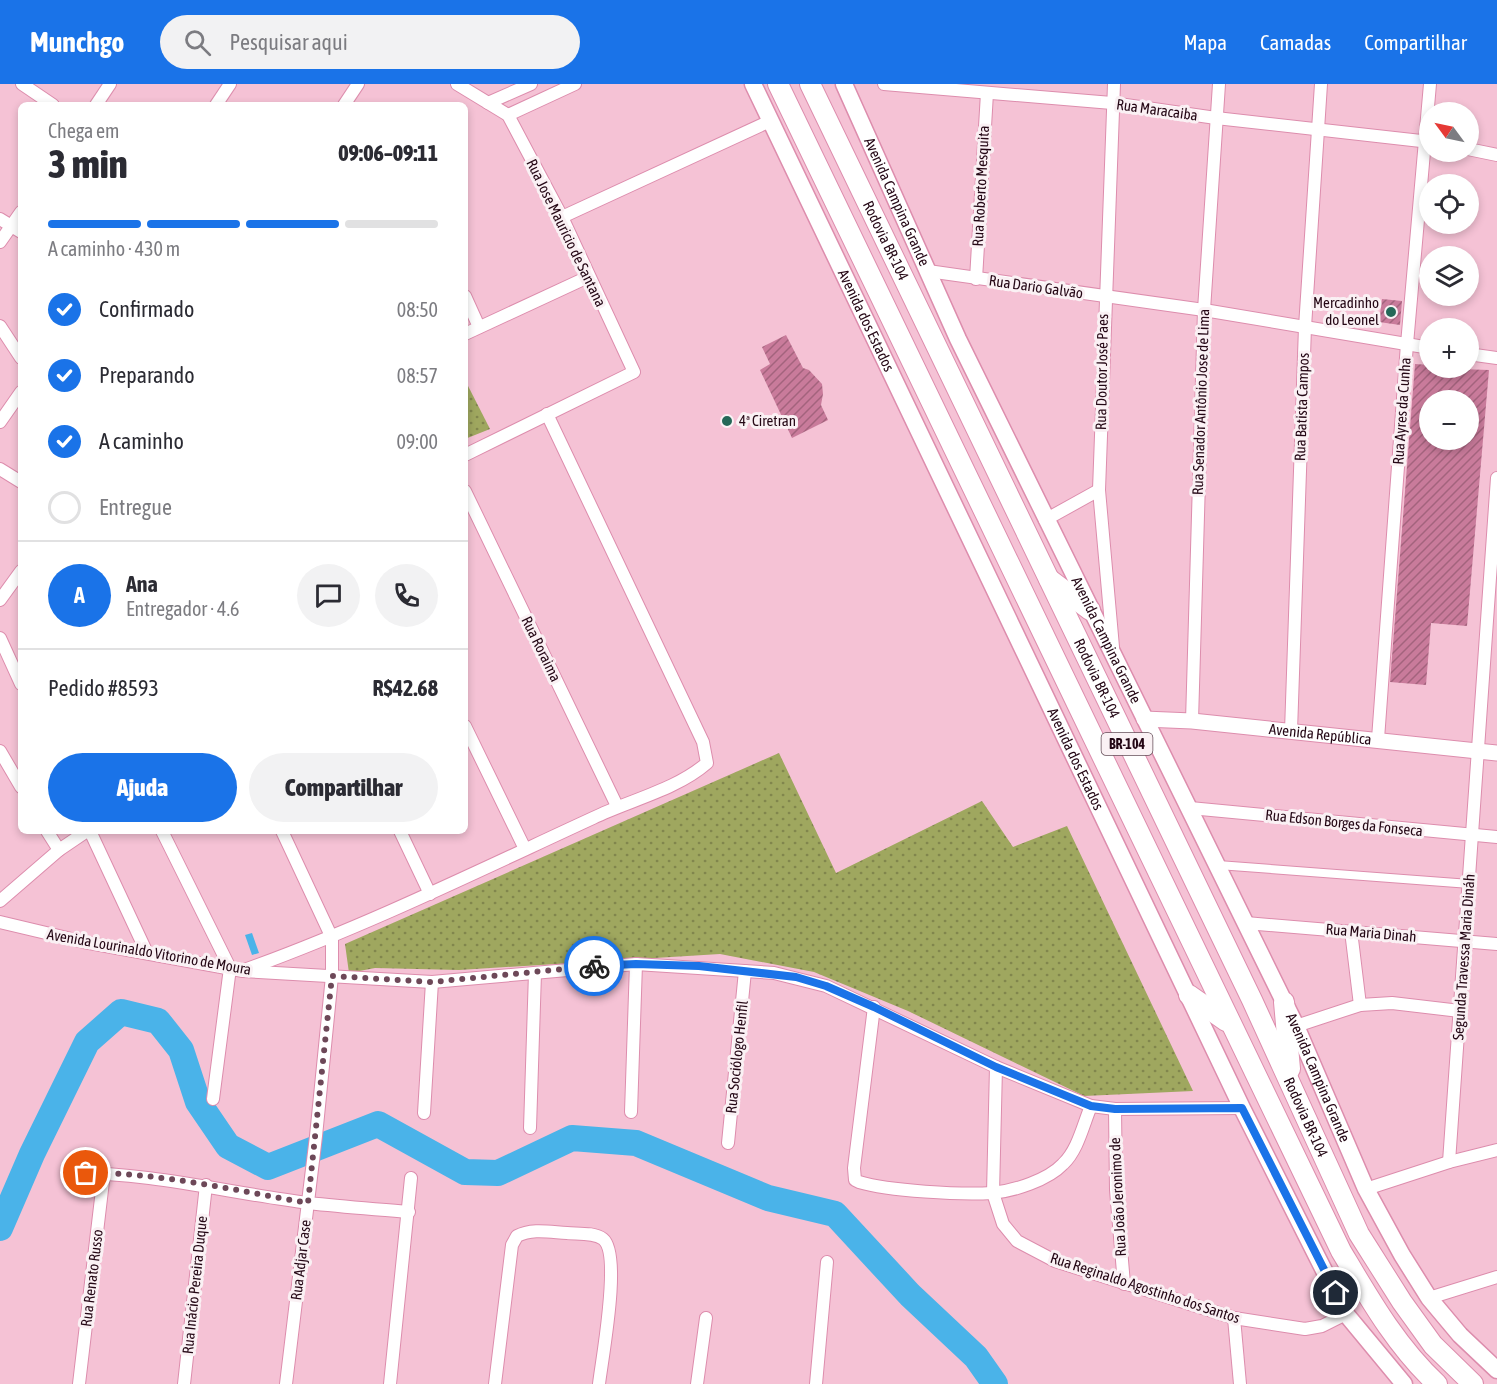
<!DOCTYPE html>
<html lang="pt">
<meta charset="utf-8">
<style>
body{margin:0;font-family:"Asap Condensed",sans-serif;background:#f2f2f3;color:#2b2b33;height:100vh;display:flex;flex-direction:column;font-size:22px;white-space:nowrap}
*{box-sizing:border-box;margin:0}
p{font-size:20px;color:#7c7c81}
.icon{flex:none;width:33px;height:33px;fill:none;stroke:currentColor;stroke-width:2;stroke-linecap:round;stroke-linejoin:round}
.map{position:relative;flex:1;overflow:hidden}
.side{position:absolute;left:18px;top:18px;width:450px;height:732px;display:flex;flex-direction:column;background:#fff;border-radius:9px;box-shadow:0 3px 9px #0003}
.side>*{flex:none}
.needle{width:39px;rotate:303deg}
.fabs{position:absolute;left:1419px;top:18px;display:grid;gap:12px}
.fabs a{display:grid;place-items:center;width:60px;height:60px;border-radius:50%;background:#fff;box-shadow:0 3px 9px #0003;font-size:30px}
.pin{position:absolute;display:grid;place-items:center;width:51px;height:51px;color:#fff;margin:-26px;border:3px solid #fff;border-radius:50%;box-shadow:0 2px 6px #0007}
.courier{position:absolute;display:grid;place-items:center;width:60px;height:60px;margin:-30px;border:4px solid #1a73e8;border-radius:50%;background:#fff;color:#222;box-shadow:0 2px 8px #0007}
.summary em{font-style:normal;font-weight:800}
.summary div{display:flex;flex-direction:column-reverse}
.summary{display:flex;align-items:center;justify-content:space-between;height:102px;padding:0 30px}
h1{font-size:39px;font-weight:800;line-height:45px}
.bar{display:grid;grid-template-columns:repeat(4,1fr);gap:9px 6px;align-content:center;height:72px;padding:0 30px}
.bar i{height:8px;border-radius:4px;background:#e1e1e2}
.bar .current{background:#1a73e8}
.bar p{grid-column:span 4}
.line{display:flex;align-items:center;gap:15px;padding:0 30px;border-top:2px solid #e1e1e2}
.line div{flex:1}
.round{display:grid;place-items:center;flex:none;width:63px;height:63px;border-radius:32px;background:#f2f2f3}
ol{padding:0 30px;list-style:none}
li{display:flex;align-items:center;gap:18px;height:66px}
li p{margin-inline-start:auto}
li .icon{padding:6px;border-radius:50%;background:#1a73e8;color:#fff;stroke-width:4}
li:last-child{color:#7c7c81}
li i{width:33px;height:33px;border:3px solid #e1e1e2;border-radius:50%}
.cta{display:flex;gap:12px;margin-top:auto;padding:12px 30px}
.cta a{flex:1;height:69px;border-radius:36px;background:#1a73e8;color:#fff;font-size:24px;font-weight:800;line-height:69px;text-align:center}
.cta a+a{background:#f2f2f3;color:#2b2b33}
header{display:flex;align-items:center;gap:36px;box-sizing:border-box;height:84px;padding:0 30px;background:#1a73e8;color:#fff}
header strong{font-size:28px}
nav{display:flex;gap:33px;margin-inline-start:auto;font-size:21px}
.search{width:420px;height:54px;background:#f2f2f3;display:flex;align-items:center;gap:15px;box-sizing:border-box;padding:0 21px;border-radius:33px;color:#7c7c81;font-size:22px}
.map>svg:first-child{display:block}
.grass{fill:url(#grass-dots)}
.water{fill:#4ab3e9}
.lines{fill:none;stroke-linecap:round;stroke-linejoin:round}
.river{stroke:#4ab3e9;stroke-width:26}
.building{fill:url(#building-hatch);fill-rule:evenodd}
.pedestrian-casing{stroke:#dd8dad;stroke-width:10}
.minor-casing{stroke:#dd8dad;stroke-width:14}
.tertiary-casing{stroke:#dd8dad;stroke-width:17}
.secondary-casing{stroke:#dd8dad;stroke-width:19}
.trunk-casing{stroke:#dd8dad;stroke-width:22}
.pedestrian{stroke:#fff;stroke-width:8}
.minor{stroke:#fff;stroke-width:12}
.tertiary{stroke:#fff;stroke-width:15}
.secondary{stroke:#fff;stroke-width:16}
.trunk{stroke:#fff;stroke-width:20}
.done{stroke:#6d4858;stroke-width:6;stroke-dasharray:0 10.8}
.route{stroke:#1a73e8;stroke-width:8}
.poi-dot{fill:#256858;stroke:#faf1f4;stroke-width:2}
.labels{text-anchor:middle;stroke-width:6;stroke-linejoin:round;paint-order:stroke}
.shield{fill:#faf1f4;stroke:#644d58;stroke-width:1.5}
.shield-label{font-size:14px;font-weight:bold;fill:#240715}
.street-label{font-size:15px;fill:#240715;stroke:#faf1f4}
.poi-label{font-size:15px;fill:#240715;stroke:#faf1f4;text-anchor:end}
</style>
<header>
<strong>Munchgo</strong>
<div class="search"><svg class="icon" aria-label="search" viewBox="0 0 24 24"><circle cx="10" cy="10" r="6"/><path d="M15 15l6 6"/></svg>Pesquisar aqui</div>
<nav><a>Mapa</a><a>Camadas</a><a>Compartilhar</a></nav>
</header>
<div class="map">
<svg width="1497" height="1300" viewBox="0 0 1497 1300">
<defs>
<pattern id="grass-dots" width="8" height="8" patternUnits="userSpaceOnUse" patternTransform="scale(1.5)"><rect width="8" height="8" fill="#9fa75f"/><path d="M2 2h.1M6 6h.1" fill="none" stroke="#81864d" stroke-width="1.8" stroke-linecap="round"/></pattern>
<pattern id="building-hatch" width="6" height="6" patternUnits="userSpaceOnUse" patternTransform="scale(1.5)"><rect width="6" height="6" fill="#c97b9b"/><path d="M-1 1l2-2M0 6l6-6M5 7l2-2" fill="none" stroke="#a3637d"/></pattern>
</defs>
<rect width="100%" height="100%" fill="#f5c2d5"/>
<g class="grass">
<polygon points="465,296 490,345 465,355"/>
<polygon points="779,669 836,789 982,717 1013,763 1067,742 1193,1007 1084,1012 908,927 814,888 720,870 459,886 375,884 349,889 345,860"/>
</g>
<polygon class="water" points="252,849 259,869 252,871 245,851"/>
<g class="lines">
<polyline class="river" points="0,1144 32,1070 87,958 121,928 158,937 181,966 198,1018 228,1062 268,1083 378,1040 465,1088 498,1089 572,1054 636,1059 768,1114 835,1130 910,1211 976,1273 995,1300"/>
</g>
<g class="building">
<polygon points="1382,215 1402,217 1400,241 1379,238"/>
<polygon points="786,251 803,284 809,286 822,300 823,310 821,321 828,336 792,354 760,286 770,280 762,263"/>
<path d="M1415,280L1430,281V284L1489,286L1467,542L1431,539L1426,601L1390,598ZM1430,316H1468V356H1430Z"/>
</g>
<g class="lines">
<g class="pedestrian-casing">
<polyline id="pedestrian" points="1218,781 1470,800"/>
</g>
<g class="minor-casing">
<g id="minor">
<polyline points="22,0 53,21"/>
<polyline points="457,0 508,31 562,133 634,288 465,371"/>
<polyline points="884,0 1112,19 1216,34 1430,58"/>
<polyline points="488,19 531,0"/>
<polyline points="96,21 110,0"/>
<polyline points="216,21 230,0"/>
<polyline points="344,21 358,0"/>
<polyline points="508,31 575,0"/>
<polyline points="1468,65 1497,71"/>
<polyline points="562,133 770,37"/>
<polyline points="0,135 21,148"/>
<polyline points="0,158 21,128"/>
<polyline points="928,187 1204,226 1430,264"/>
<polyline points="976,195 987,9"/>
<polyline points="465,212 479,243"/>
<polyline points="0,242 21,274"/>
<polyline points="465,250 588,193"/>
<polyline points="1468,270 1497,274"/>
<polyline points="0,338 21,308"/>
<polyline points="0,385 21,398"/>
<polyline points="465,407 617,722"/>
<polyline points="1045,436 1099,406"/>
<polyline points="0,516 21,487"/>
<polyline points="0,554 21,600"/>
<polyline points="1113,563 1099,406 1114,0"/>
<polyline points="1192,637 1204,226 1219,0"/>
<polyline points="465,642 525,765"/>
<polyline points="1291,647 1305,243 1321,0"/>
<polyline points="1378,655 1407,260 1430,0"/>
<polyline points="0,667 21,703"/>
<polyline points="1190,724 1497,753"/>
<polyline points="47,747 59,766"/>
<polyline points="90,747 147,869"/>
<polyline points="162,747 230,884"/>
<polyline points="282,747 332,854 332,892 316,1052 286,1300"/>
<polyline points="400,747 430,810"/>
<polyline points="0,817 59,766 87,747"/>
<polyline points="0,838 84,858 243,887 432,898 636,880 774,889 826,902 996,983 1091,1022 1115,1025 1242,1024"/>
<polyline points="1246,839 1497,860"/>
<polyline points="1351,847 1360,921"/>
<path d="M247,885C366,842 478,787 593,734C630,716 676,706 707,679L703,658L547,330"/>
<path d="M874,923L854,1084L855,1096L859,1098C889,1107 961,1111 992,1109C1014,1107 1048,1096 1063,1080C1078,1066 1083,1041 1091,1022"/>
<polyline points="1296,942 1360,921 1392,919 1460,927"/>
<polyline points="996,983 993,1109 1003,1140 1017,1157 1055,1177 1234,1234 1305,1245 1322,1242 1346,1230"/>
<polyline points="213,1015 230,884"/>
<polyline points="1115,1025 1116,1106 1124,1200"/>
<polyline points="631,1028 636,880"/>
<polyline points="424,1029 432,898"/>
<polyline points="530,1044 535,889"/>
<polyline points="728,1059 745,887"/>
<polyline points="1449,1078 1497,394"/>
<path d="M69,1089C150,1088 229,1109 309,1119C342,1123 376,1125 409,1128"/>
<polyline points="1366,1105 1449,1078 1497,1066"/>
<polyline points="1429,1214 1497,1193"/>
<polyline points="1234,1234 1240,1300"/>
<polyline points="79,1300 104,1089"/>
<polyline points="184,1300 206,1101"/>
<polyline points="390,1300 411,1094"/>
<path d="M495,1300L512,1161L517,1152C532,1144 550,1148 567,1149C577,1150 594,1148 603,1155C622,1170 602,1274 599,1300"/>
<polyline points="697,1300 706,1234"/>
<polyline points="816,1300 827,1178"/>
</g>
</g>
<g class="tertiary-casing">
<g id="tertiary">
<path id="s1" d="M1144,635L1192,637L1497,669"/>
</g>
</g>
<g class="secondary-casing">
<g id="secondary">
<path id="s2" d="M753,0L1242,1024L1346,1230L1404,1300"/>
<path id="s3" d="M844,0L958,255L1296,942L1366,1105L1402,1171L1429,1214L1460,1251L1497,1286"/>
</g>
</g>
<g class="trunk-casing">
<g id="trunk">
<path d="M778,0L1341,1167C1369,1214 1396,1262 1437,1300"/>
<path id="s4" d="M810,0L1252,916L1359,1150L1402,1218L1433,1261L1473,1300"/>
<polyline points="1049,495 1090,526"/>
<polyline points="1189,911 1226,937"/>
<polyline points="1284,918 1290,985"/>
</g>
</g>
<use href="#pedestrian" class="pedestrian"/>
<use href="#minor" class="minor"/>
<use href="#tertiary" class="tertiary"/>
<use href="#secondary" class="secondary"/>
<use href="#trunk" class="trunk"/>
</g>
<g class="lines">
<path class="done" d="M86,1089C157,1088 238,1107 308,1119L332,892L432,898L594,882"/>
<polyline class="route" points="594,882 636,880 699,882 796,893 826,902 874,923 996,983 1091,1022 1115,1025 1242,1024 1336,1209"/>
</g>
<g class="poi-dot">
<circle cx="1391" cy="228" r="6"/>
<circle cx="727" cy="337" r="6"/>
</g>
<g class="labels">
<rect class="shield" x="1101.5" y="649" width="51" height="22" rx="4.5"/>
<g class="shield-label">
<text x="1127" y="665">BR-104</text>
</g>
<g class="street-label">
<text transform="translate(1157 26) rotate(8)" y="5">Rua Maracaiba</text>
<text transform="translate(981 102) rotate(-87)" y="5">Rua Roberto Mesquita</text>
<text dy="5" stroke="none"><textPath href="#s3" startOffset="129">Avenida Campina Grande</textPath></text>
<text transform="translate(566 149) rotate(64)" y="5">Rua Jose Mauricio de Santana</text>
<text dy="5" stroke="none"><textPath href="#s4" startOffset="174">Rodovia BR-104</textPath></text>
<text transform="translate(1036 203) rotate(8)" y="5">Rua Dario Galvão</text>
<text dy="5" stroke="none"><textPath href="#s2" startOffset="262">Avenida dos Estados</textPath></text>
<text transform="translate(1102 288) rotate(-89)" y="5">Rua Doutor José Paes</text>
<text transform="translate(1201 318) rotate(-88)" y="5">Rua Senador Antônio Jose de Lima</text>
<text transform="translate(1302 323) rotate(-88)" y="5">Rua Batista Campos</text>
<text transform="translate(1402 327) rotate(-86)" y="5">Rua Ayres da Cunha</text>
<text dy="5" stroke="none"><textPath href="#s3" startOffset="615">Avenida Campina Grande</textPath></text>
<text transform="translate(541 565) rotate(64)" y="5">Rua Roraima</text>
<text dy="5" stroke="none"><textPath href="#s4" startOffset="660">Rodovia BR-104</textPath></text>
<text dy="5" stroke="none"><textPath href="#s1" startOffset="177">Avenida República</textPath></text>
<text dy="5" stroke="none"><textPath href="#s2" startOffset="748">Avenida dos Estados</textPath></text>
<text transform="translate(1344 739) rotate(6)" y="5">Rua Edson Borges da Fonseca</text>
<text transform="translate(1371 849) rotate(5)" y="5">Rua Maria Dinah</text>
<text transform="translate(149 868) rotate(10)" y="5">Avenida Lourinaldo Vitorino de Moura</text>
<text transform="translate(1464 873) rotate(-86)" y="5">Segunda Travessa Maria Dináh</text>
<text transform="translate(737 973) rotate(-84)" y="5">Rua Sociólogo Henfil</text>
<text dy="5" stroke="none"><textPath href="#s3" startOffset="1101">Avenida Campina Grande</textPath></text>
<text dy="5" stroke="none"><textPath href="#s4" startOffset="1146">Rodovia BR-104</textPath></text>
<text transform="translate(1118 1113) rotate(-93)" y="5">Rua João Jeronimo de</text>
<text transform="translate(301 1176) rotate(-83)" y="5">Rua Adjar Case</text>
<text transform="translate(92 1194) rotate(-83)" y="5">Rua Renato Russo</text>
<text transform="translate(195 1201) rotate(-84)" y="5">Rua Inácio Pereira Duque</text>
<text transform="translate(1145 1204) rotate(18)" y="5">Rua Reginaldo Agostinho dos Santos</text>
</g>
<g class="poi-label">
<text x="1379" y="224">Mercadinho<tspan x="1379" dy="17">do Leonel</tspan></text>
<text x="739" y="342" text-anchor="start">4ª Ciretran</text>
</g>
</g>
</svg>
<div class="fabs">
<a><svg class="needle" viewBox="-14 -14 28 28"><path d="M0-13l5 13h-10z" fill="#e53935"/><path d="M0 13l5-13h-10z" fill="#7c7c81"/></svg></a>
<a><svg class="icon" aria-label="locate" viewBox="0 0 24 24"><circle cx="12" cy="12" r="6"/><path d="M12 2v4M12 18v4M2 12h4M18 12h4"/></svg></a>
<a><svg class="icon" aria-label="layers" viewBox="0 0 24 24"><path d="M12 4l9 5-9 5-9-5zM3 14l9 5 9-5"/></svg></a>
<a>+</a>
<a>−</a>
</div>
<div class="pin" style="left:86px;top:1089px;background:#ea580c"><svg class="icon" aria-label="bag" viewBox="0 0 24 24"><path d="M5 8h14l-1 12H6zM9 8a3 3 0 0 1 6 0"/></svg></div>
<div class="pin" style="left:1336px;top:1209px;background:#1f2937"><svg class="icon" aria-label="home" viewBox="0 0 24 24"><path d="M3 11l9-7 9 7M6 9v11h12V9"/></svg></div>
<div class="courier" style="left:594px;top:882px"><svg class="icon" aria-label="bike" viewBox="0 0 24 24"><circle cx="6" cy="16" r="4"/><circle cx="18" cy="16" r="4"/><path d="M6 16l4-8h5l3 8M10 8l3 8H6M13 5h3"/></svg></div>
<section class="side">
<div class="summary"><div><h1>3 min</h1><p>Chega em</p></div><em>09:06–09:11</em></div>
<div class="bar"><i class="current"></i><i class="current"></i><i class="current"></i><i></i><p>A caminho · 430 m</p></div>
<ol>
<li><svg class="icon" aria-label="check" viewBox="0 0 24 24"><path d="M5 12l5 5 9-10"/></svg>Confirmado<p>08:50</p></li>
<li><svg class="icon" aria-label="check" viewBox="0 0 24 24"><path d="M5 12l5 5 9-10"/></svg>Preparando<p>08:57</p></li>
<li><svg class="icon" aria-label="check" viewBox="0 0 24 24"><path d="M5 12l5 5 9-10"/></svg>A caminho<p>09:00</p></li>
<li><i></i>Entregue</li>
</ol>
<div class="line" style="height:108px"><b class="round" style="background:#1a73e8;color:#fff">A</b><div><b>Ana</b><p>Entregador · 4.6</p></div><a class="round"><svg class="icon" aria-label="chat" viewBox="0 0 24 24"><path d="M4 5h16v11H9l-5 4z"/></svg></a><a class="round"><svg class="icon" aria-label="phone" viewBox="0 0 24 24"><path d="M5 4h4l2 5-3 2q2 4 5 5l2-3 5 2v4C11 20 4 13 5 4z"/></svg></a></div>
<div class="line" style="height:78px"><div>Pedido #8593</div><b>R$42.68</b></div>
<div class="cta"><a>Ajuda</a><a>Compartilhar</a></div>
</section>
</div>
